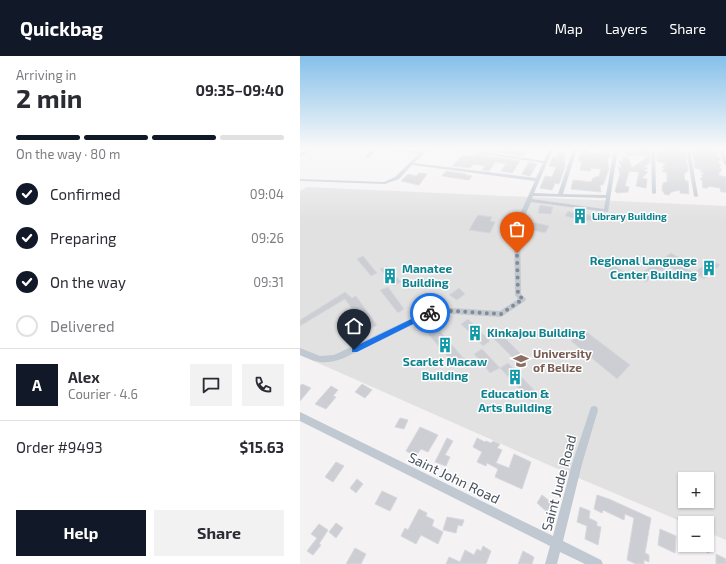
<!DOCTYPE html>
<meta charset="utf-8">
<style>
body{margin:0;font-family:"Exo 2",sans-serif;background:#f2f2f3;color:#2b2b33;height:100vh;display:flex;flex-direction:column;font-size:15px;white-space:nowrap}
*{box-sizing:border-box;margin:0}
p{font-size:13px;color:#7c7c81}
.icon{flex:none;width:22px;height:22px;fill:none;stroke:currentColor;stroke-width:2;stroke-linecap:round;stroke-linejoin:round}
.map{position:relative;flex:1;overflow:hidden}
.sheet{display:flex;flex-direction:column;background:#fff;width:300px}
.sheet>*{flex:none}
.fabs{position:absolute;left:378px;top:416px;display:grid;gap:8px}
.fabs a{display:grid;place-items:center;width:36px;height:36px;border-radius:0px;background:#fff;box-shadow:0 1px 3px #0004;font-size:20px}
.pin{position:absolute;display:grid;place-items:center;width:34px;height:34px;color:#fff;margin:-41px -17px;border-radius:50% 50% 50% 0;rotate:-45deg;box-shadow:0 0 4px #0007}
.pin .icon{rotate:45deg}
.courier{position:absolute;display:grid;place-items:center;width:40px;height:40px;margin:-20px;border:3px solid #1a73e8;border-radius:50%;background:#fff;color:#222;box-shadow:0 1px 5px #0007}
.headline em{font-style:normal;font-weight:700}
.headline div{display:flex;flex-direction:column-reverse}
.headline{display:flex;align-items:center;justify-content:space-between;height:68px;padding:0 16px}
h1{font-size:26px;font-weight:700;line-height:30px}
.bar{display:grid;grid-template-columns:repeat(4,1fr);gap:6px 4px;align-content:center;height:48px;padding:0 16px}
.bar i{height:5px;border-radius:3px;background:#e1e1e2}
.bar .active{background:#111827}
.bar p{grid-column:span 4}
.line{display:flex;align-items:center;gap:10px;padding:0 16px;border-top:1px solid #e1e1e2}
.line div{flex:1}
.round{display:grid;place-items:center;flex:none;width:42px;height:42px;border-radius:0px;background:#f2f2f3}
ol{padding:0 16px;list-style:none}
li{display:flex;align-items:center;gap:12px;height:44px}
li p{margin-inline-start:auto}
li .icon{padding:4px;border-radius:50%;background:#111827;color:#fff;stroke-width:4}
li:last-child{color:#7c7c81}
li i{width:22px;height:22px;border:2px solid #e1e1e2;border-radius:50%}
.primary-button{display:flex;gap:8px;margin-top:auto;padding:8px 16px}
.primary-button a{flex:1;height:46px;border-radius:0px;background:#111827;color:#fff;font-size:16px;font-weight:700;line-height:46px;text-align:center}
.primary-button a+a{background:#f2f2f3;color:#2b2b33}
header{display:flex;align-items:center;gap:24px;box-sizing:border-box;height:56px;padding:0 20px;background:#111827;color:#fff}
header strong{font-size:19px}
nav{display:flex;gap:22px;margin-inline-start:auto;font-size:14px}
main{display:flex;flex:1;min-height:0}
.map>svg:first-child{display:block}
.education{fill:#e2e1e1;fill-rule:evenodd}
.building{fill:#ccced4;stroke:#d6d8dd}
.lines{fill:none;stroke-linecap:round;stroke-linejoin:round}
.minor{fill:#c0c8d1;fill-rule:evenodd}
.route{fill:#1a73e8}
.done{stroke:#868b93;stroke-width:4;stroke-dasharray:0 7.2}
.labels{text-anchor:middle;stroke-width:3;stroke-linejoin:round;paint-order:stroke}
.far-culture-label{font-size:10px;font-weight:bold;fill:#0d838f;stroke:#fff;text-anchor:start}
.culture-label{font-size:12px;font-weight:bold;fill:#0d838f;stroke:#fff;text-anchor:start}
.education-label{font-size:12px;font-weight:bold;fill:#785e54;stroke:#fff;text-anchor:start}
.near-street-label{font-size:14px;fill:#4a5460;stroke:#fff}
</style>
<header>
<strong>Quickbag</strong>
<nav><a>Map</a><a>Layers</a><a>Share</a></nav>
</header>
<main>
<section class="sheet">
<div class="headline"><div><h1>2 min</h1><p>Arriving in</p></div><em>09:35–09:40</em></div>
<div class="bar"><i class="active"></i><i class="active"></i><i class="active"></i><i></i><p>On the way · 80 m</p></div>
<ol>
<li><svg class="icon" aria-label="check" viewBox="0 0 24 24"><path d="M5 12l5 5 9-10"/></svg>Confirmed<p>09:04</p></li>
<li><svg class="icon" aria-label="check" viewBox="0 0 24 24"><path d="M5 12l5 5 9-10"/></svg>Preparing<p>09:26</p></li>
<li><svg class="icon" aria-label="check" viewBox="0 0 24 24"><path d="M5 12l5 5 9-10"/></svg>On the way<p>09:31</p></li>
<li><i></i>Delivered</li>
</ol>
<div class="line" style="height:72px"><b class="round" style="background:#111827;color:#fff">A</b><div><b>Alex</b><p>Courier · 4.6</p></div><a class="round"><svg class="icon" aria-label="chat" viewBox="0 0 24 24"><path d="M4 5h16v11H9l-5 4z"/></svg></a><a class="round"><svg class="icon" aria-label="phone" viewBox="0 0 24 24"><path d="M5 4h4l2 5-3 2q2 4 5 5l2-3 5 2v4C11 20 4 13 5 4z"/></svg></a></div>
<div class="line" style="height:52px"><div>Order #9493</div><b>$15.63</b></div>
<div class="primary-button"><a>Help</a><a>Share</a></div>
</section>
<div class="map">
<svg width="426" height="508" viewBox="0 0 426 508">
<rect width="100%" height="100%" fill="#f4f2f2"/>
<path class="education" d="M7,131L426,150V484L407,476V467H385L276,421L0,299V135ZM385,423H407V445H385Z"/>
<g class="building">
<polygon points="209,93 227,95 223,100 179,94"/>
<polygon points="282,93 288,93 290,97 302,97 301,95 308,95 311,101 307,101 309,113 303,129 300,129 301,136 271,133 273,124 291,126 293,122 299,120 301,113 291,112 290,115 280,114 282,105 279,105 279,100 282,100"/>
<polygon points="339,93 350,93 350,107 344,111 348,112 344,115 348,116 342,122 347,123 346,132 336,130 339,116 329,115 325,130 329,131 328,136 317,137 315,135 320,118 318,111 322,112 319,105 324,105 322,101 328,101 332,112 348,100 326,99 324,94 331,94 334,99"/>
<polygon points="357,93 385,93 388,115 384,118 385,125 388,125 389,138 380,137 380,134 371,136 369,139 364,138 364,136 362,135 363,127 367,126 367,117 362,115 365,112 362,111 366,108 357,105"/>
<polygon points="392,93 418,93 416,96 419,98 416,100 421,102 418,107 421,109 419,112 422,113 418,119 426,121 426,136 421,136 420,132 408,130 408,132 403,132 402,124 400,123 403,120 401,119 404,117 400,116 402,114 395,112"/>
<polygon points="257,97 264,97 265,103 264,103 265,111 259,128 255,127 252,134 240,132 245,120 252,121 256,111 249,110 253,101 258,102"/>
<polygon points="175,98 220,105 212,117 201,115 206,108 195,106 189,115 182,114 185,110 174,108 170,112 152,110 163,99 174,100"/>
<polygon points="229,106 237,108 230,120 222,118"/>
<polygon points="146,115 166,118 166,119 172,120 169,124 142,120"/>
<polygon points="119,117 127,118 119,129 101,125 108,118 116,120"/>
<polygon points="240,149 253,151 251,158 238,157"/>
<polygon points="268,155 284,160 285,158 298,161 296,166 288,164 287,165 265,160"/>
<polygon points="178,159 192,161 190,165 195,166 190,177 169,174"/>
<polygon points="233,166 249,170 245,177 229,173"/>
<polygon points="371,197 378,201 373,205 396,218 390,222 368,210 362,215 360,214 346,226 335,221"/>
<polygon points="63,200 77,217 71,220 57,203"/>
<polygon points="298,200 331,220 326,224 292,203"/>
<polygon points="410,204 420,209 404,223 394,217"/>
<polygon points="87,210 101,226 94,230 80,213"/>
<polygon points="88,231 104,253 98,257 80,234"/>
<polygon points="159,232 165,238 157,244 149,239"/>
<polygon points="45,236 52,242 56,240 77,269 67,275 45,243 0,270 0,264"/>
<polygon points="168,263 190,285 183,290 161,268"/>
<polygon points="134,268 165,304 155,310 125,274"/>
<polygon points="284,274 330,309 317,323 271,285"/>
<polygon points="199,276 223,300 216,305 192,281"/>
<polygon points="182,293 200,312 190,317 174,298"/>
<polygon points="208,307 240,340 231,345 200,312"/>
<polygon points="2,328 11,332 0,345 0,330"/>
<polygon points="62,328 72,334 65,342 55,336"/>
<polygon points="31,330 38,334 33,340 36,341 26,353 15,348"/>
<polygon points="100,362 108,364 104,373 95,371"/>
<polygon points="120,371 138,379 128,396 121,393 116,400 106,395"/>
<polygon points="147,382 153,385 145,399 150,401 146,410 135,406"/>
<polygon points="177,382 185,386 186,385 191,387 193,385 200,388 197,392 202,394 196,407 209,412 214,398 231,406 222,433 195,421 198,413 187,407 186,410 177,406 182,396 173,391"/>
<polygon points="36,406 44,410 33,426 25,421"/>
<polygon points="57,423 63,428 56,437 50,432"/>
<polygon points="82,435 97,442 90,455 75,448"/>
<polygon points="242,439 252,447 247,456 237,447"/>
<polygon points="297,439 309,443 351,462 345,497 349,499 349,506 344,504 344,508 336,508 327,504 334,462 325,458 324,464 303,454 302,457 294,453"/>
<polygon points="280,451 290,455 289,462 297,466 297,470 301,471 298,489 285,483 287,470 277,466"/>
<polygon points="119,453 127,457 126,460 134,464 132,470 143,476 138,488 121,479 116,488 101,480 105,472 108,474"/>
<polygon points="147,461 164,464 162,470 158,469 156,477 143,474"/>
<polygon points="36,467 43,472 36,482 29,476"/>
<polygon points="19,468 28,474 19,488 21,489 13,499 7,495 17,482 11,478"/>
<polygon points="360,473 376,480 375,497 358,489"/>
<polygon points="390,489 409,489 409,497"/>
<polygon points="183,490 191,495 186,508 146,508 149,501 160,506 165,494 174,499 177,493 181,495"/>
<polygon points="55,492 66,498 61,508 46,508"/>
<polygon points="223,495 234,501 232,508 218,508"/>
<polygon points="416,498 426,503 426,508 416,508"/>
</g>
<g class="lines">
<g class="minor">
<polygon points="7,93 12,93 0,101 0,98"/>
<polygon points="73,93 78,93 68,102 66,102 66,100"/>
<path d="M88,93H104L121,96L123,93H128L114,107L236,122L243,107L150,93H164L244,105L249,93H253L234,137L258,138L273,93H277L263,138L306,139L314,93H318L308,156L231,146L220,171L221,238L226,243L225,245L201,261L137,257L44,302C25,309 17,307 0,299V292L20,300L34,299L136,251L200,255L218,243L215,239L214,171L235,125L112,109L99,123L85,128L0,125V123L84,126L95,121L119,98ZM233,140L306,142L304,153L232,143Z"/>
<polygon points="351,93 355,93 356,137 354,138 352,137"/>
<polygon points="386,93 390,93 398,140 396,141 394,140"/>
<polygon points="419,93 423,93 426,102 426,109 424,108"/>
<polygon points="294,350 297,351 298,354 282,408 263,485 301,504 303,508 285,508 260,496 257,508 245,508 250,490 0,365 0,356 253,480 272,408 291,351"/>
</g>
</g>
<linearGradient id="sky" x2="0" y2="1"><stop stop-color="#85c0ea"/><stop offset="0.56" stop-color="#faf9f9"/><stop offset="1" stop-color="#faf9f9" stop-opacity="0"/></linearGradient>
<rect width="426" height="165" fill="url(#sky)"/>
<polygon class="route" points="130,254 133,255 133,258 57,296 52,296 52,292"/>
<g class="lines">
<polyline class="done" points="130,257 136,254 201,258 223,243 218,239 217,197"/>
</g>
<defs>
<g id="building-bare" transform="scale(1.2)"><path d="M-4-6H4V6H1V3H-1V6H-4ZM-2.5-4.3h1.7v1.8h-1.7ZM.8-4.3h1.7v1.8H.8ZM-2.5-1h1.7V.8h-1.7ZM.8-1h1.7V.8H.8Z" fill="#0f9aa8" stroke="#fff" stroke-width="2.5" paint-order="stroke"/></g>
<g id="university-bare" transform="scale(1.2)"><path d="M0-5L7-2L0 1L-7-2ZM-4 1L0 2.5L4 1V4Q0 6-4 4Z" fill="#8d6e63" stroke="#fff" stroke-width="2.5" paint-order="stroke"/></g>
</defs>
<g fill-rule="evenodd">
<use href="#building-bare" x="280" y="160"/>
<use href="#building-bare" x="409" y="212"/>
<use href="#building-bare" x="90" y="220"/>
<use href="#building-bare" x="175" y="277"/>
<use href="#building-bare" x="145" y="289"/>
<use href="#university-bare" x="221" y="305"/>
<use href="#building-bare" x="215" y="321"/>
</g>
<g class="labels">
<g class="far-culture-label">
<text x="292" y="164">Library Building</text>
</g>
<g class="culture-label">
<text x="397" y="209" text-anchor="end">Regional Language<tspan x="397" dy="14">Center Building</tspan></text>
<text x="102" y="217">Manatee<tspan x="102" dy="14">Building</tspan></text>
<text x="187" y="281">Kinkajou Building</text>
<text x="145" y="310" text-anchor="middle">Scarlet Macaw<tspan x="145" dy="14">Building</tspan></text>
<text x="215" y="342" text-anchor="middle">Education &amp;<tspan x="215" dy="14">Arts Building</tspan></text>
</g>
<g class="education-label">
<text x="233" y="302">University<tspan x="233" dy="14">of Belize</tspan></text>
</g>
<g class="near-street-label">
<text transform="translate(154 422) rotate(26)" y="5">Saint John Road</text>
<text transform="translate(259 427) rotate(-75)" y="5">Saint Jude Road</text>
</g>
</g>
</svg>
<div class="fabs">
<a>+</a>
<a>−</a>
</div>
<div class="pin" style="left:217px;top:197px;background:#ea580c"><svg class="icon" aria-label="bag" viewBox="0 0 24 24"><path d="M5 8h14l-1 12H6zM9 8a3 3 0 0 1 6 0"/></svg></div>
<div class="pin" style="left:54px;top:294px;background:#1f2937"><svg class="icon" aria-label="home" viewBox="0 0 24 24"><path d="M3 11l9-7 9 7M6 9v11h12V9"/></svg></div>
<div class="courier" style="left:130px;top:257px"><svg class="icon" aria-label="bike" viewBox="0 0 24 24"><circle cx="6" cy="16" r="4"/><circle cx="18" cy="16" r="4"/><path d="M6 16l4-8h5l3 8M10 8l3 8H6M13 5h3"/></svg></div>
</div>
</main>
